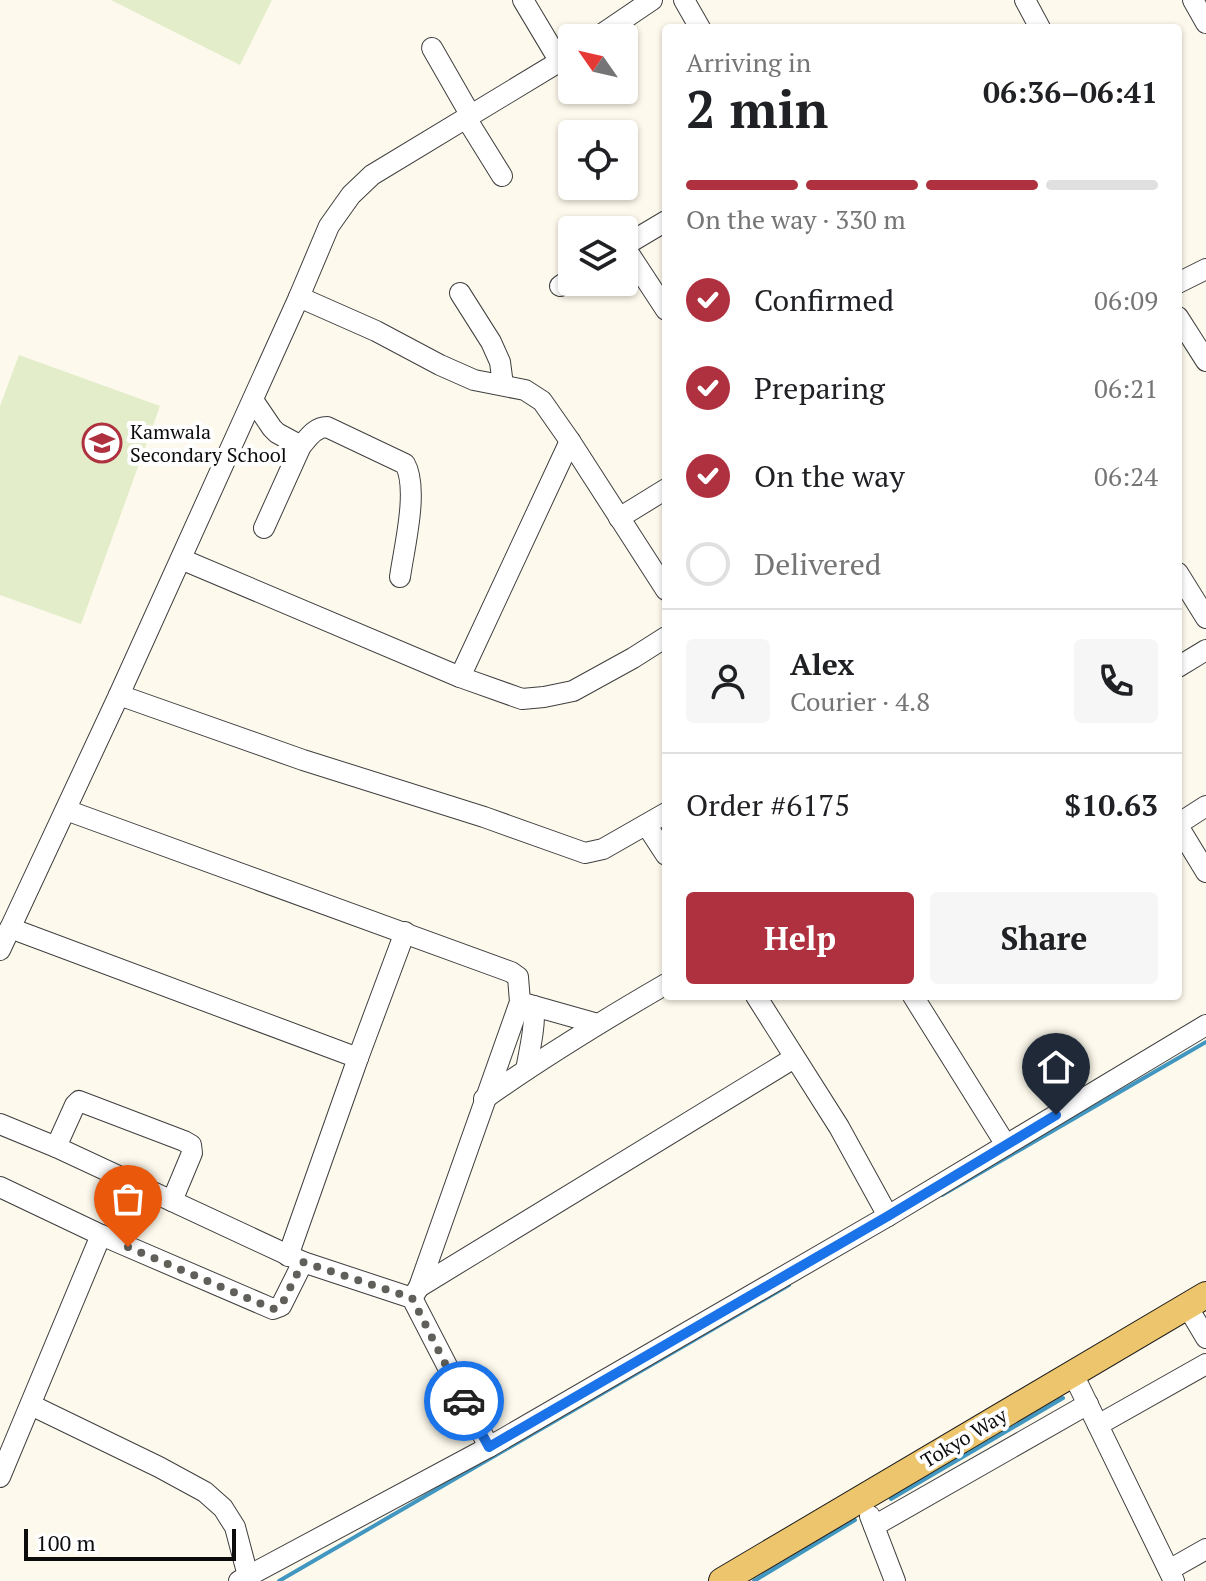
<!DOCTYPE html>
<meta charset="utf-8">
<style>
body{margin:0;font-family:"PT Serif",serif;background:#f6f6f6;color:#202124;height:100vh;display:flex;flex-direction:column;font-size:30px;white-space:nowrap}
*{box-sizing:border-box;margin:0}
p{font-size:26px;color:#757577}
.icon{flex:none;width:44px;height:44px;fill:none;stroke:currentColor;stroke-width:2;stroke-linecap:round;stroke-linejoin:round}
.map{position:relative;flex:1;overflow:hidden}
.drawer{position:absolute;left:662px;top:24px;width:520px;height:976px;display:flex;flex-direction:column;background:#fff;border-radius:8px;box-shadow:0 2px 6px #0004}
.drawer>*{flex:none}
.needle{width:52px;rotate:304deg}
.buttons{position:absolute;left:558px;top:24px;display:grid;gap:16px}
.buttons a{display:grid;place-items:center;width:80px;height:80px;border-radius:8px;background:#fff;box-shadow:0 2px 6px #0004;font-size:40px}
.scale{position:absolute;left:24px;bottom:20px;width:212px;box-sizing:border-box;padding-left:8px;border:4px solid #0c0c0c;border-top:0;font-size:22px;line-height:28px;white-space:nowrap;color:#0c0c0c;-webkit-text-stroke:6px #fff;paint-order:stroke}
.pin{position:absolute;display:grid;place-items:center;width:68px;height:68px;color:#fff;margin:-82px -34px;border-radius:50% 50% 50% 0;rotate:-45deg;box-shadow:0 0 8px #0007}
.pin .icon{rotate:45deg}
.courier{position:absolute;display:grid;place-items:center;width:80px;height:80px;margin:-40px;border:6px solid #1a73e8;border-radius:50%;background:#fff;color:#222;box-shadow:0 2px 10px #0007}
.summary em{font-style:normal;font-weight:800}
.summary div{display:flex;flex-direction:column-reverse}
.summary{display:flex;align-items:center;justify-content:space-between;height:136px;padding:0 24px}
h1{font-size:52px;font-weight:800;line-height:60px}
.bar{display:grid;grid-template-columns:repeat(4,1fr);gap:12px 8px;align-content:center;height:96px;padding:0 24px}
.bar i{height:10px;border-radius:6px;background:#e0e0e0}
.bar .active{background:#af303e}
.bar p{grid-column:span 4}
.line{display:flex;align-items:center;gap:20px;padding:0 24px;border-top:2px solid #e0e0e0}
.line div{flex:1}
.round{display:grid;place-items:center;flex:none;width:84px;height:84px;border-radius:8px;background:#f6f6f6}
ol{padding:0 24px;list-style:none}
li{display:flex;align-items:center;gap:24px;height:88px}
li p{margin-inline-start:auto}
li .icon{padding:8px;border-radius:50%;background:#af303e;color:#fff;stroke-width:4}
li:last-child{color:#757577}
li i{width:44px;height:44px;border:4px solid #e0e0e0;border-radius:50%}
.primary-button{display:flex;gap:16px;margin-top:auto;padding:16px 24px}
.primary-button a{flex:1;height:92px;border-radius:8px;background:#af303e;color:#fff;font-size:32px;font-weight:800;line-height:92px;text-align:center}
.primary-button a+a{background:#f6f6f6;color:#202124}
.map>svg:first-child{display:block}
.pitch{fill:#e3edca}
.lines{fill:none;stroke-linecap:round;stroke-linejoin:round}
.stream{stroke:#4297c1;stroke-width:4}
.minor-casing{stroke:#3f3f3f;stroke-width:22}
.major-casing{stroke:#1d1d1d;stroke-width:28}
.minor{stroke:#fff;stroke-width:20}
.major{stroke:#edc56d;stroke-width:26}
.done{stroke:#605f5a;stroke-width:8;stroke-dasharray:0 14.4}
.route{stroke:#1a73e8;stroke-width:10}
.labels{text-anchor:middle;stroke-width:8;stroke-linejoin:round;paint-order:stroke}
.poi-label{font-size:20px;fill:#0c0c0c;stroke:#fff;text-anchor:start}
.street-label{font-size:20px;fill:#0c0c0c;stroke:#fff}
</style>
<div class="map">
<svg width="1206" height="1581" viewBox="0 0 1206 1581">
<rect width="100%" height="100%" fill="#fdf9ec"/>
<g class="pitch">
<polygon points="111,0 272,0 240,65"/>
<polygon points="19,355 160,406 81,624 0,595 0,406"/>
</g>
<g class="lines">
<g class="stream">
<polyline points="942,1195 1206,1042"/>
<polyline points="891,1499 1063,1398"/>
<polyline points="279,1581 789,1285"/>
<polyline points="754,1581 855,1520"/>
</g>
<g class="minor-casing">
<g id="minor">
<polyline points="523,0 560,62"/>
<polyline points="684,0 700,28"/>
<polyline points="1025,0 1040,28"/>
<polyline points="1193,0 1206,23"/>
<polyline points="596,38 652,0"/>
<polyline points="432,48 471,116"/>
<polyline points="466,118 502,176"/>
<polyline points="624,246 666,310"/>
<polyline points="624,246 666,221"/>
<polyline points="1178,283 1206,269"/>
<polyline points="560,286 572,278"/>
<polyline points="460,293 491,342 500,362 503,385"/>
<polyline points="299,297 376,331 440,365 474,380 525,390 542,401 570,441 666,590"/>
<polyline points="1178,317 1206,361"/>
<path d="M253,400L272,428L277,433L301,446C308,438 315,427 327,427L405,464C419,489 404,548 400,577"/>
<polyline points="619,518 666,489"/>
<polyline points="264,528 301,446"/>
<polyline points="181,559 460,677 522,699 544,697 573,691 633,658 666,637"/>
<polyline points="1178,573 1206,618"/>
<polyline points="1178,667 1206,650"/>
<polyline points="460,677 570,441"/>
<polyline points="119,695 303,760 484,817 585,853 603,849 666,813"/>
<polyline points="66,810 511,972 518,977 520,1002 419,1287 412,1298"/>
<polyline points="1178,824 1206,806"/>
<polyline points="647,826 666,855"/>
<polyline points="1178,826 1206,872"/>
<polyline points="10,928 358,1058 288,1256"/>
<polyline points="0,950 119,695 299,297 329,226 351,195 372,175 572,54"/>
<polyline points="756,996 839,1127 888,1216"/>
<polyline points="913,996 1006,1145"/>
<polyline points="520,1002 598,1024"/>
<polyline points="358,1058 405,932"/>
<path d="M526,1070C530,1048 535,1028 534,1006"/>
<path d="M484,1099C543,1057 604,1020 666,984"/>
<polyline points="0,1124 56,1147 303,1262 412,1298 489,1447"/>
<polyline points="56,1147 75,1105 79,1101 184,1141 191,1145 192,1153 172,1201"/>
<polyline points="0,1187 101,1235 273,1309 281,1306 303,1262"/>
<polyline points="419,1287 794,1058"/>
<polyline points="1187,1306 1206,1338"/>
<polyline points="1073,1374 1174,1581"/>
<polyline points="31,1405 159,1467 205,1492 223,1508 235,1527 248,1576"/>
<polyline points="1098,1425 1206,1364"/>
<polyline points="0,1477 101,1235"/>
<polyline points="870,1516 895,1581"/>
<polyline points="874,1526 1088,1404"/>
<polyline points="1169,1570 1206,1549"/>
<polyline points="239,1581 489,1447 888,1216 1206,1025"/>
</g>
</g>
<g class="major-casing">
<polyline id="major" points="722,1581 1206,1295"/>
</g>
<use href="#minor" class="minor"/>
<use href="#major" class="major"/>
</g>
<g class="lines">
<polyline class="done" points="128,1247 273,1309 281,1306 303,1262 412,1298 464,1401"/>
<polyline class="route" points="464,1401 489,1447 888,1216 1056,1115"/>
</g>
<defs>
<g id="school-ring" transform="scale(2)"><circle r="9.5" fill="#fff" stroke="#af303e" stroke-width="1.5"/><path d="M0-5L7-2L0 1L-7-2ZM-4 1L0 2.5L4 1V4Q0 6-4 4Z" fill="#af303e"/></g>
</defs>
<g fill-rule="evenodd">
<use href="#school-ring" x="102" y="443"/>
</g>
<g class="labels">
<g class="poi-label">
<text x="130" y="439">Kamwala<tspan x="130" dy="23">Secondary School</tspan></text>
</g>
<g class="street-label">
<text transform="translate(964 1438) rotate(-31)" y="7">Tokyo Way</text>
</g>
</g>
</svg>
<div class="buttons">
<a><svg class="needle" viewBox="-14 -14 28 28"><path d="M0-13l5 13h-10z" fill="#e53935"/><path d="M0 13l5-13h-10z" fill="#757577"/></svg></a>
<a><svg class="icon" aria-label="locate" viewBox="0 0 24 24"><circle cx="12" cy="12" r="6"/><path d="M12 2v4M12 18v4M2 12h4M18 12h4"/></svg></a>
<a><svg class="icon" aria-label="layers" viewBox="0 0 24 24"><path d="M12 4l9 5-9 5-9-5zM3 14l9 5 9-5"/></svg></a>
</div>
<div class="scale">100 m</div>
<div class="pin" style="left:128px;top:1247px;background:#ea580c"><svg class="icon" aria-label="bag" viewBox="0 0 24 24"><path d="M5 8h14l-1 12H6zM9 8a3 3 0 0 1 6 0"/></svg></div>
<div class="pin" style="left:1056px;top:1115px;background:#1f2937"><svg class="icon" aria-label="home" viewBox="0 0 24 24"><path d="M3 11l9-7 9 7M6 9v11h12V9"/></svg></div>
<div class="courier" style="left:464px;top:1401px"><svg class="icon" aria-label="car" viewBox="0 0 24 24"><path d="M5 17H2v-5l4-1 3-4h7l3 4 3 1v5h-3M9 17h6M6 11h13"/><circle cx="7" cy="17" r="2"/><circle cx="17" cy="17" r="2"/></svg></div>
<section class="drawer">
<div class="summary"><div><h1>2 min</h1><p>Arriving in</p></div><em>06:36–06:41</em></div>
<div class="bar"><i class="active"></i><i class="active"></i><i class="active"></i><i></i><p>On the way · 330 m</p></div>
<ol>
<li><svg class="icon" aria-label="check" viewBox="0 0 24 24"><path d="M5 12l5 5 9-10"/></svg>Confirmed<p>06:09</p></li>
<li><svg class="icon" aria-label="check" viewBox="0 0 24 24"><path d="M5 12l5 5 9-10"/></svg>Preparing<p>06:21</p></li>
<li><svg class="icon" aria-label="check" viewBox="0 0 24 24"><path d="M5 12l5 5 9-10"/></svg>On the way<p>06:24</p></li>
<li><i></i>Delivered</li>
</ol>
<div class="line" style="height:144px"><a class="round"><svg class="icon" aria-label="person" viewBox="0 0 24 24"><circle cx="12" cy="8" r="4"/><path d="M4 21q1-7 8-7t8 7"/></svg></a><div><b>Alex</b><p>Courier · 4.8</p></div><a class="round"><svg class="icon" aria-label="phone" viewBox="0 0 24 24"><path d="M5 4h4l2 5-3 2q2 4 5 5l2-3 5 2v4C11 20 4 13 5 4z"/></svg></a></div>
<div class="line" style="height:104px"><div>Order #6175</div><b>$10.63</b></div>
<div class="primary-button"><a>Help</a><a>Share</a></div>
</section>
</div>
